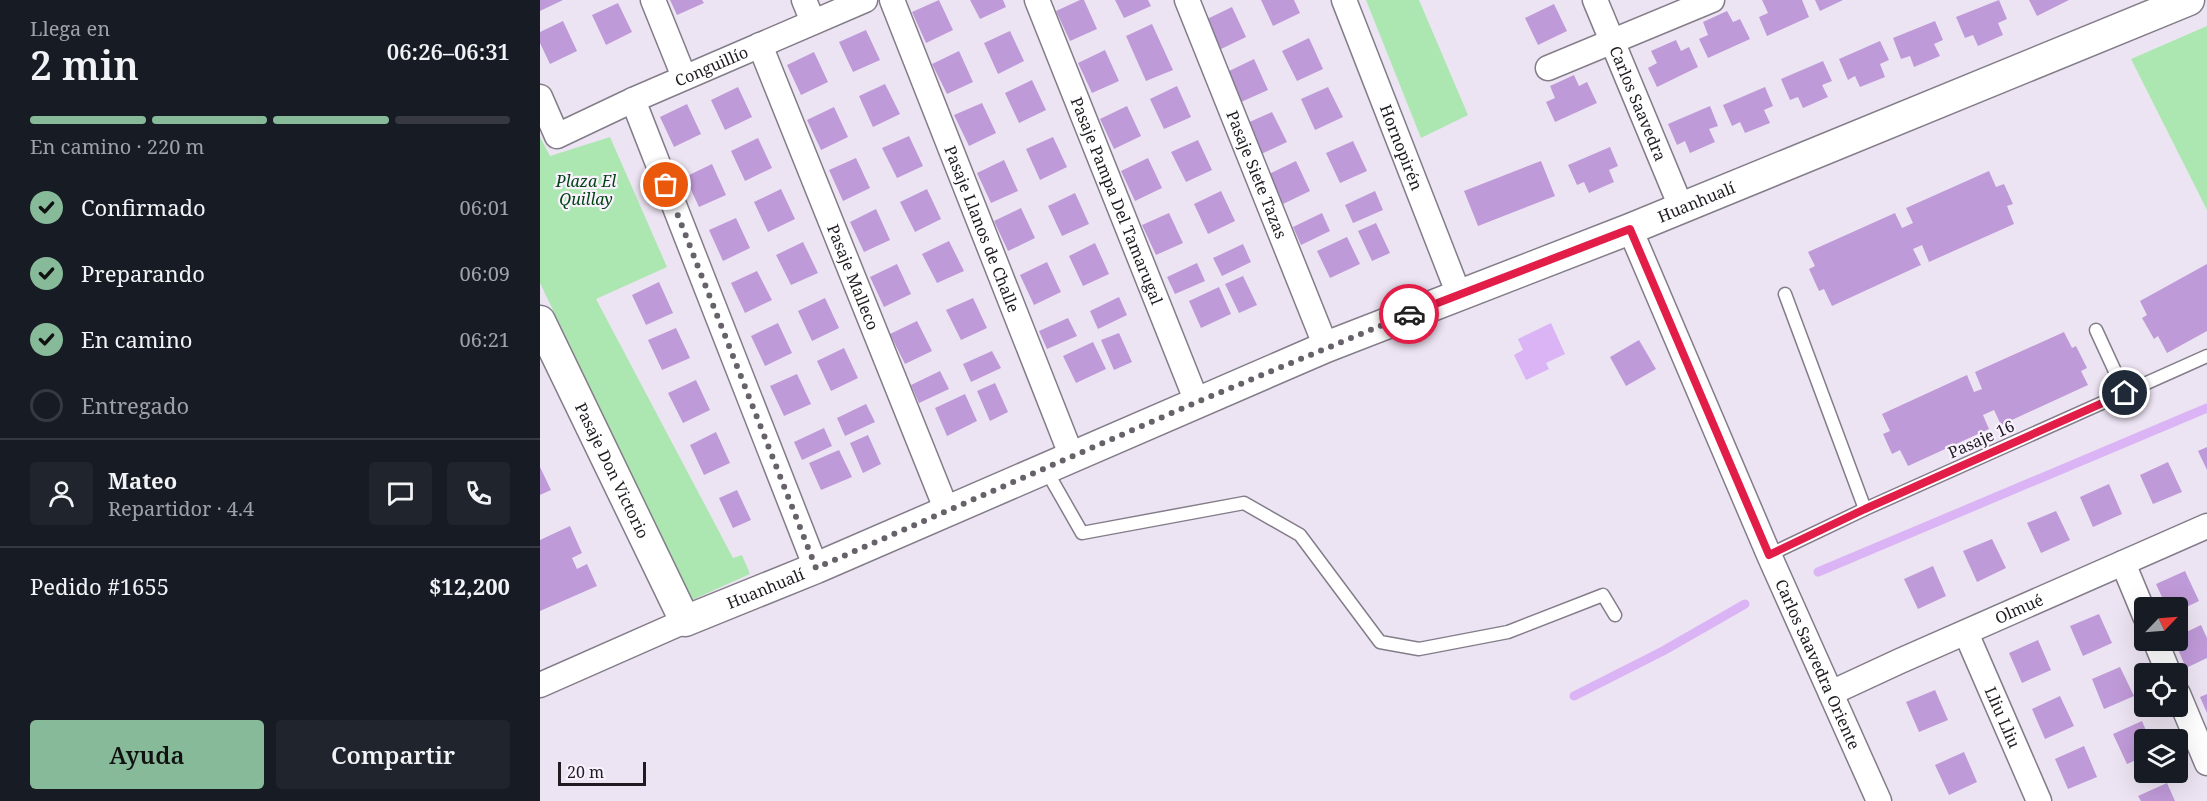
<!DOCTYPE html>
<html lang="es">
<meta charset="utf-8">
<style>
body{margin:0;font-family:"Noto Serif",serif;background:#20242c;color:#f1f3f6;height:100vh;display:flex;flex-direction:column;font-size:22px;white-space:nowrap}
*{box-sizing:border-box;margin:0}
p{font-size:20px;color:#9ea1a6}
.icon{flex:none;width:33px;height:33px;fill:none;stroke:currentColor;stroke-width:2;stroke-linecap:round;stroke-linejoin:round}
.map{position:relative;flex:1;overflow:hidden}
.panel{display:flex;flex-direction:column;background:#171b24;width:540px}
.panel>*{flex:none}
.needle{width:39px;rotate:65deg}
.buttons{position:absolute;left:1594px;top:597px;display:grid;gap:12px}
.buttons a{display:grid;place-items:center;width:54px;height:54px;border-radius:6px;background:#171b24;box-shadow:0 6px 24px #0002;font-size:30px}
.scale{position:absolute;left:18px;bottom:15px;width:88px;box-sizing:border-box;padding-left:6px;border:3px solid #1f1b21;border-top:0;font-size:16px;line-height:21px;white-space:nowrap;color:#1f1b21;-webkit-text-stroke:4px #f9f2fe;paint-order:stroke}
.pin{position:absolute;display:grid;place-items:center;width:51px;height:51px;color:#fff;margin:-26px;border:3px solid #fff;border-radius:50%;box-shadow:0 2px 6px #0007}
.courier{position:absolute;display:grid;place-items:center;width:60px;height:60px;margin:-30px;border:4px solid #e11d48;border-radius:50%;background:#fff;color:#222;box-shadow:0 2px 8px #0007}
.overview em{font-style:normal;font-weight:600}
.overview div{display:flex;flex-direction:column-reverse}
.overview{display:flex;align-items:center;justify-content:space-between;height:102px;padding:0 30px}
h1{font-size:39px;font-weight:600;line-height:45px}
.bar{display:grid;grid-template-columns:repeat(4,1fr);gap:9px 6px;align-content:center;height:72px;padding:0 30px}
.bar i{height:8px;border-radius:4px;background:#363941}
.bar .selected{background:#87ba99}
.bar p{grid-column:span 4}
.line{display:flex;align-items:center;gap:15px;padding:0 30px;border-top:2px solid #363941}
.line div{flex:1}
.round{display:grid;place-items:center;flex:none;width:63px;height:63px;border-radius:6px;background:#20242c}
ol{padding:0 30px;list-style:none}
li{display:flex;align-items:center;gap:18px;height:66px}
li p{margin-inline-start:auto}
li .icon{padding:6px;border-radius:50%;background:#87ba99;color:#111;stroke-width:4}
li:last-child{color:#9ea1a6}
li i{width:33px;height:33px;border:3px solid #363941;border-radius:50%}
.action{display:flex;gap:12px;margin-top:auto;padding:12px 30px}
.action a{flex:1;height:69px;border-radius:6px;background:#87ba99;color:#111;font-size:24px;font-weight:600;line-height:69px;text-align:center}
.action a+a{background:#20242c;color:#f1f3f6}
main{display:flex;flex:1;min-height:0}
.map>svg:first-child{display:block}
.green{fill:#ace7b1}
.water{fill:#dab4f4}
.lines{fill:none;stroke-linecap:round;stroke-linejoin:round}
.stream{stroke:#dab4f4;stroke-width:9}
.building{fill:#bf9ad8}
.service-casing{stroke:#837c89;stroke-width:15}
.minor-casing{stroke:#837c89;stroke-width:27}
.tertiary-casing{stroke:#837c89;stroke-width:33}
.service{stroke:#fff;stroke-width:12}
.minor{stroke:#fff;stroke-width:24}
.tertiary{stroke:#fff;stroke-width:30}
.done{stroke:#67616a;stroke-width:6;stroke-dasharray:0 10.8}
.route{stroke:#e11d48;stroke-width:8}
.labels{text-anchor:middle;stroke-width:4.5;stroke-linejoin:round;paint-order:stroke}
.street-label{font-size:16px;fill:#1f1b21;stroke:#f9f2fe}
.park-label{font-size:16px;font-style:italic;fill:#014413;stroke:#f9f2fe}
</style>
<main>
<section class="panel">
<div class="overview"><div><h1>2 min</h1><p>Llega en</p></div><em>06:26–06:31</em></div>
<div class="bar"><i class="selected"></i><i class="selected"></i><i class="selected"></i><i></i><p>En camino · 220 m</p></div>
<ol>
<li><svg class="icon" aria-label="check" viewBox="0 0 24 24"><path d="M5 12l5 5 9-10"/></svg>Confirmado<p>06:01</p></li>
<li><svg class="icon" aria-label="check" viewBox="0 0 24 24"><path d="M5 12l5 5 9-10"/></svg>Preparando<p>06:09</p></li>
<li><svg class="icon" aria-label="check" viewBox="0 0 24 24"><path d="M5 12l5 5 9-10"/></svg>En camino<p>06:21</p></li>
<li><i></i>Entregado</li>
</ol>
<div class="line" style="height:108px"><a class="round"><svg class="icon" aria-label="person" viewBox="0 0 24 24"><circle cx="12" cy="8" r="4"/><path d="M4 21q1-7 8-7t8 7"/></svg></a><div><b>Mateo</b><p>Repartidor · 4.4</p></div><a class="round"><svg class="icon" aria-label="chat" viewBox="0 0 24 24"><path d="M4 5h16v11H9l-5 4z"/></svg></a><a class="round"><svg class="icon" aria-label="phone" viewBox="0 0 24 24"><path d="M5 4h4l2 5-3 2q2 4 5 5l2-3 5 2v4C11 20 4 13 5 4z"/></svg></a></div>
<div class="line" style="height:78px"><div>Pedido #1655</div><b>$12,200</b></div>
<div class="action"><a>Ayuda</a><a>Compartir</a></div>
</section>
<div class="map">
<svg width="1667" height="801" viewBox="0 0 1667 801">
<rect width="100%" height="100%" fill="#ede4f3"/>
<g class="green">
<polygon points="826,0 879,0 928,115 881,138"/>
<polygon points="1667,26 1667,210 1591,59"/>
<polygon points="0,137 10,156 70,137 127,267 56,299 193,558 202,555 210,574 152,600 0,283"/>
</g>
<polygon class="water" points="1011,323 1025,354 1006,363 1009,369 986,380 974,355 983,350 978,339"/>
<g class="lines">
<g class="stream">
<polyline points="1278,572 1667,408"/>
<polyline points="1034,696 1123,651 1205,604"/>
</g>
</g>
<g class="building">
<polygon points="0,0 23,0 0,11"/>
<polygon points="130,0 162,0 164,3 137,15"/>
<polygon points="399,0 413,30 386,43 372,12"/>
<polygon points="430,0 463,0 466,7 440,19"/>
<polygon points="540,0 544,0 557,29 530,41 516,11"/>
<polygon points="575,0 608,0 611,6 584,18"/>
<polygon points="721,0 754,0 760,13 733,26"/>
<polygon points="1222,0 1262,0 1269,17 1227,36 1219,17 1228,13"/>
<polygon points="1275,0 1303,0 1280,11"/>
<polygon points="1459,0 1467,19 1458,23 1463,35 1438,46 1433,35 1425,38 1416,17"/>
<polygon points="1489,0 1529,0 1497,16"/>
<polygon points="78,3 92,32 66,45 52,15"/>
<polygon points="1014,4 1027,31 998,45 985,18"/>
<polygon points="692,7 706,37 679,50 665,20"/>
<polygon points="1187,11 1193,22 1200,19 1210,39 1168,58 1159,39 1168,35 1163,22"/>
<polygon points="23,21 37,51 10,64 0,43 0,32"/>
<polygon points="1395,21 1403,40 1394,44 1400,56 1374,67 1370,56 1361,59 1353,38"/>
<polygon points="612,24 633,70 606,81 586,36"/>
<polygon points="326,30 340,60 313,72 299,42"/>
<polygon points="470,31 484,61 458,74 444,43"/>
<polygon points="769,38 783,69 757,81 742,51"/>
<polygon points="1136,40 1141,51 1149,47 1158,67 1117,87 1108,68 1117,63 1111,51"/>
<polygon points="1340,41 1349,60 1340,64 1345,77 1320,87 1315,76 1308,80 1299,59"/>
<polygon points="565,50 579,81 552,93 538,63"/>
<polygon points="419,51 433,82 407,94 392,64"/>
<polygon points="274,52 288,82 261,95 247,65"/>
<polygon points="714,59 728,90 701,102 687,72"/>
<polygon points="1283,61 1292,81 1282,85 1288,97 1263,108 1258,97 1250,100 1241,79"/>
<polygon points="1034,75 1039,86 1047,82 1057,103 1015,122 1006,102 1015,98 1010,86"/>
<polygon points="492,80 506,110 479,123 465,93"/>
<polygon points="345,84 360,114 333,127 319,96"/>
<polygon points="637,86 651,117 624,129 610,99"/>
<polygon points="198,87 212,117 185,130 171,100"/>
<polygon points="788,87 803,117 775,130 761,99"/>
<polygon points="1225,87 1233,106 1224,110 1230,123 1205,133 1200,122 1192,126 1183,105"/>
<polygon points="442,103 456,133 429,146 414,115"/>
<polygon points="147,104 161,134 134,147 120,117"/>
<polygon points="587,106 601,136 574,149 560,119"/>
<polygon points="1170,106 1178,126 1169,129 1175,142 1150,153 1145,141 1137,145 1128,124"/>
<polygon points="294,107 308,137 281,150 267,120"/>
<polygon points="732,112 747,142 719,155 705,124"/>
<polygon points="369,136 383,166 357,178 342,148"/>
<polygon points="513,137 527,167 500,180 486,149"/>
<polygon points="218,138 232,168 205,181 191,151"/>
<polygon points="658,140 672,170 646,182 631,152"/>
<polygon points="813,141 827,171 800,183 786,153"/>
<polygon points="1070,147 1078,166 1069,170 1074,182 1049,193 1044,182 1037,185 1028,165"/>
<polygon points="316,158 330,188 303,201 289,170"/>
<polygon points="608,158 622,188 595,201 581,171"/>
<polygon points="464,160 478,191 451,203 437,173"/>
<polygon points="756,161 770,191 743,204 729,174"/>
<polygon points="1001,161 1015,196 938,226 924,191"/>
<polygon points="172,164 186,195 159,207 145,177"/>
<polygon points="1449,171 1456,187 1464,184 1473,204 1467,206 1474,224 1389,262 1382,245 1373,249 1381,265 1292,306 1284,289 1279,291 1269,269 1275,266 1268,252 1355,213 1362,228 1373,223 1366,208"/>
<polygon points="241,189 255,219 228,232 214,202"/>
<polygon points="387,189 401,219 375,232 360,202"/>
<polygon points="681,191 695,221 668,234 654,204"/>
<polygon points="835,191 843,210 813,223 805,205"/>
<polygon points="535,193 549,224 522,236 508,206"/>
<polygon points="481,208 495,238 468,251 454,221"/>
<polygon points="336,209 350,240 324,252 310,222"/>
<polygon points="629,213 643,243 616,255 602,225"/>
<polygon points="782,213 790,231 761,245 753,227"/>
<polygon points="196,218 210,248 183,261 169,230"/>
<polygon points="836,223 850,253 832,261 818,231"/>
<polygon points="807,237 820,264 790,278 777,251"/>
<polygon points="409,241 424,271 397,283 382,254"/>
<polygon points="263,242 278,273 251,285 236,255"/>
<polygon points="555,243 569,274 543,286 529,256"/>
<polygon points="703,244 711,262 682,276 673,258"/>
<polygon points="507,262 521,292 494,305 480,275"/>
<polygon points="657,263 665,281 635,294 627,277"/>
<polygon points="357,264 371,294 344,307 330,277"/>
<polygon points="1667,264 1667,331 1627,353 1618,336 1614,339 1602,318 1607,315 1600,301"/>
<polygon points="217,271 232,300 205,313 191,283"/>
<polygon points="703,276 717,305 699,313 685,284"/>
<polygon points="119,282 133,313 106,325 92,295"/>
<polygon points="679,287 691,314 661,328 649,301"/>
<polygon points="579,297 587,315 558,329 550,311"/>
<polygon points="285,298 299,328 272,341 258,311"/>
<polygon points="433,298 447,328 421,340 406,310"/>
<polygon points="528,318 537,336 507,349 499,331"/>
<polygon points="377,321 392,351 365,364 350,334"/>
<polygon points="238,323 252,353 225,366 211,336"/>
<polygon points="136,328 150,358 122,370 108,340"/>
<polygon points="1524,332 1532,348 1536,346 1547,368 1541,371 1548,385 1461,425 1454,410 1443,415 1449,429 1368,466 1360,450 1352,454 1343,434 1350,431 1342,414 1427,375 1434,392 1442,389 1435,372"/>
<polygon points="579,333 592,362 574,370 561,340"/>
<polygon points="1099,340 1116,369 1086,386 1070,357"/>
<polygon points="553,342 566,369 536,383 523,356"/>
<polygon points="304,348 318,378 291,391 277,361"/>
<polygon points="452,351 461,368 431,382 423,364"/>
<polygon points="400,371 409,389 379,403 371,385"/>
<polygon points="257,374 271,404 244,416 230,386"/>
<polygon points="156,380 170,410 143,423 128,393"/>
<polygon points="455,383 468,412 450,421 437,391"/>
<polygon points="425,394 437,421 407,436 395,408"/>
<polygon points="326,404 335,422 305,436 297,418"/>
<polygon points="284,428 292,446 262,460 254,442"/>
<polygon points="176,432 190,463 164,475 150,445"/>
<polygon points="328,435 341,464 323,473 310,443"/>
<polygon points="1667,447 1667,470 1658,451"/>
<polygon points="299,450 312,477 281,490 269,463"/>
<polygon points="1628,462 1642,492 1613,504 1600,475"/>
<polygon points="0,467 11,490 0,495"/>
<polygon points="1569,484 1582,514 1553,527 1540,497"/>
<polygon points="197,490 211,520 193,528 179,498"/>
<polygon points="1516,511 1530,540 1501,553 1487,523"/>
<polygon points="30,526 42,553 32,558 37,569 47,564 57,586 0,611 0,540"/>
<polygon points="1452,539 1466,568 1437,582 1423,551"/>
<polygon points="1393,566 1406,596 1378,609 1364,579"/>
<polygon points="1645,571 1659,601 1638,611 1638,608 1627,608 1616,584"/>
<polygon points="1559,614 1572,643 1543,656 1530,626"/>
<polygon points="1661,625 1667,638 1667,658 1646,668 1634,640 1638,640 1638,636"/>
<polygon points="1498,640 1511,670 1482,683 1469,653"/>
<polygon points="1580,667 1594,696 1564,709 1552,679"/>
<polygon points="1395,690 1408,720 1379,732 1366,702"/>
<polygon points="1667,694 1667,713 1660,697"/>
<polygon points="1520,696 1534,726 1505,739 1492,709"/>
<polygon points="1602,721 1610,740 1605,740 1605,756 1587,764 1573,734"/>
<polygon points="1544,746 1557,777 1528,789 1515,759"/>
<polygon points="1424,752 1437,782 1409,795 1395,765"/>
<polygon points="1627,783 1635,801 1601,801 1598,796"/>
</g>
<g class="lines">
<g class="service-casing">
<g id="service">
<polyline points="1245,294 1325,509"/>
<polyline points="1556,330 1585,393"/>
<polyline points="506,470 542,533 704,503 760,535 840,642 879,649 968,632 1063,595 1075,615"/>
<polyline points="1229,555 1325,509 1667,356"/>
</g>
</g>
<g class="minor-casing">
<g id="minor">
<polyline points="113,0 144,77"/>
<polyline points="264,0 273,22"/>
<path id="s1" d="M352,0L532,457"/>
<path id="s2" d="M497,0L657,402"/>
<path id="s3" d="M647,0L786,347"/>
<path id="s4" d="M804,0L919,295"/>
<path id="s5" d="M1055,0L1141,207"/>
<path id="s6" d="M220,45L407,511"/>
<polyline points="1008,68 1172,0"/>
<path id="s7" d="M0,97L17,136L93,100L325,0"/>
<polyline points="93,100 276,568"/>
<path id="s8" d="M1090,229L1229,555L1339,801"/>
<polyline points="1583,563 1605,616"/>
<path id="s9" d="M1426,633L1499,801"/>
<polyline points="1615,640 1629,674"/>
<polyline points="0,685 145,621"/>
<path id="s10" d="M1291,693L1360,661L1667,526"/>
<polyline points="1638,694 1667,763"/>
</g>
</g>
<g class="tertiary-casing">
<g id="tertiary">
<path id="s11" d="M0,321L145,621L276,568L786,347L1090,229L1649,0"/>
</g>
</g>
<use href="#service" class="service"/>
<use href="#minor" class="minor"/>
<use href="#tertiary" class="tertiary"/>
</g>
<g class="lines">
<polyline class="done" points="126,185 276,568 657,402 869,314"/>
<polyline class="route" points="869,314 1090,229 1229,555 1325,509 1585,393"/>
</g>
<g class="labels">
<g class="street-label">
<text dy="6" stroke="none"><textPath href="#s7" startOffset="212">Conguillío</textPath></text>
<text dy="6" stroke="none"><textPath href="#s5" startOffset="112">Carlos Saavedra</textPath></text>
<text dy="6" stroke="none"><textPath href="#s4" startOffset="158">Hornopirén</textPath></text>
<text dy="6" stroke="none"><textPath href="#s3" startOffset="188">Pasaje Siete Tazas</textPath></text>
<text dy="6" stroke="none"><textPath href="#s2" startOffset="216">Pasaje Pampa Del Tamarugal</textPath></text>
<text dy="6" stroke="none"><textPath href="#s11" startOffset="1428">Huanhualí</textPath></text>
<text dy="6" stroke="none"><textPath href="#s1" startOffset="246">Pasaje Llanos de Challe</textPath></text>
<text dy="6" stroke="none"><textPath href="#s6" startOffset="250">Pasaje Malleco</textPath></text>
<text transform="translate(1441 439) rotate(-24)" y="6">Pasaje 16</text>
<text dy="6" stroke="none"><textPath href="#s11" startOffset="166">Pasaje Don Victorio</textPath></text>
<text dy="6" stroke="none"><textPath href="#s11" startOffset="420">Huanhualí</textPath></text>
<text dy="6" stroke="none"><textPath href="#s10" startOffset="206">Olmué</textPath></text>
<text dy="6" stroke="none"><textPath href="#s8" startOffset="474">Carlos Saavedra Oriente</textPath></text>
<text dy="6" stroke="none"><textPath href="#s9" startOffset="92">Lliu Lliu</textPath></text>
</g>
<g class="park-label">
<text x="46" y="187">Plaza El<tspan x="46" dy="18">Quillay</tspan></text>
</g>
</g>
</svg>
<div class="buttons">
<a><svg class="needle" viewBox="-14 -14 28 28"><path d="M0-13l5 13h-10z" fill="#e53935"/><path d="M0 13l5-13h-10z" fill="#9ea1a6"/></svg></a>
<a><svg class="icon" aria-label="locate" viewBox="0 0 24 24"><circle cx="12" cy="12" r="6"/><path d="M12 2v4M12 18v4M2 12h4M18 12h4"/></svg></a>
<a><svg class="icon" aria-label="layers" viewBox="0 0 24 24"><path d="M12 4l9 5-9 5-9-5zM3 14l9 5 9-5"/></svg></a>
</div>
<div class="scale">20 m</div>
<div class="pin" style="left:126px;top:185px;background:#ea580c"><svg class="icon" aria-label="bag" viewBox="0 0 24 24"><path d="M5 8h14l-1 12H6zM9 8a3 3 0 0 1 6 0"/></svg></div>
<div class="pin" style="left:1585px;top:393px;background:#1f2937"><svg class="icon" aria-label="home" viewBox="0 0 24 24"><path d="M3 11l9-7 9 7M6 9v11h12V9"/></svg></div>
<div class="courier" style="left:869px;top:314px"><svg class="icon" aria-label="car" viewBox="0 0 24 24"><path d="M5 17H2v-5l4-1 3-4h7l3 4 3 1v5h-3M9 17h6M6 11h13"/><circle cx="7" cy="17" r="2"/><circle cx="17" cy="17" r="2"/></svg></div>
</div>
</main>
